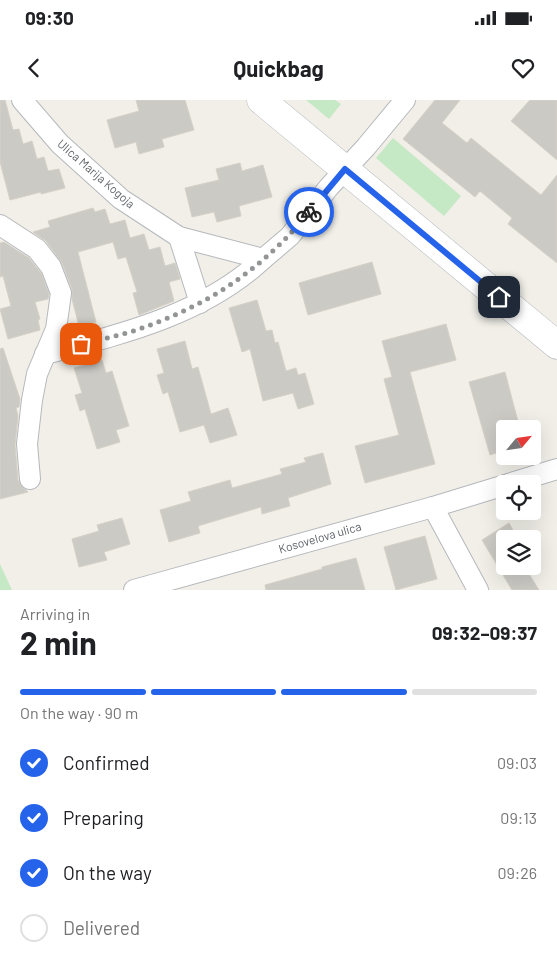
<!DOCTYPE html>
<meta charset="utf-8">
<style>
body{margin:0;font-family:Barlow,sans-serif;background:#f6f6f6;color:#202124;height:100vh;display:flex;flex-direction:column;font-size:19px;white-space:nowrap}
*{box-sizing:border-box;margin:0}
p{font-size:16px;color:#757577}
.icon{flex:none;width:28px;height:28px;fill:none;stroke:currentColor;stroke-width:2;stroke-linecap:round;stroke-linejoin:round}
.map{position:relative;height:490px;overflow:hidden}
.side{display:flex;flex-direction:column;background:#fff;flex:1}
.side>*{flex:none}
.needle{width:32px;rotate:61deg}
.controls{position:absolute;left:496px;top:320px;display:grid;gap:10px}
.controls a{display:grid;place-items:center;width:45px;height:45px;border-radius:5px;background:#fff;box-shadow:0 5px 20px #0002;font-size:25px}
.pin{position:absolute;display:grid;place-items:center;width:42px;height:42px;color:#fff;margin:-21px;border-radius:10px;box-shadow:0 2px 8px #0006}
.courier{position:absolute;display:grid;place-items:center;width:50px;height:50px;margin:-25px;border:4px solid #2563eb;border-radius:50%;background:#fff;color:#222;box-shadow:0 1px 6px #0007}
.summary em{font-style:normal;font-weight:700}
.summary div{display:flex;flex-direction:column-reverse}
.summary{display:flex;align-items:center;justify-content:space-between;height:85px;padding:0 20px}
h1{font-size:32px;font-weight:700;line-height:38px}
.bar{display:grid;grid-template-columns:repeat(4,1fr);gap:8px 5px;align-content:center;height:60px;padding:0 20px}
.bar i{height:6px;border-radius:4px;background:#e0e0e0}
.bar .current{background:#2563eb}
.bar p{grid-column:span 4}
ol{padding:0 20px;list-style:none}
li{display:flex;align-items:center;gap:15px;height:55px}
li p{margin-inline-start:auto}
li .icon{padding:5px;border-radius:50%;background:#2563eb;color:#fff;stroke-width:4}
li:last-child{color:#757577}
li i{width:28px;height:28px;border:2px solid #e0e0e0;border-radius:50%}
.status{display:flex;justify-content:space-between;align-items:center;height:35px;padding:0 25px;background:#fff;direction:ltr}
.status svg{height:14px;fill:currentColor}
header{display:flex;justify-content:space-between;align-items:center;height:65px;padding:0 20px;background:#fff;font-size:22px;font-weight:700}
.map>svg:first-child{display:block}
.green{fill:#c5e8c5}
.building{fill:#cccac5;stroke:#d6d1c6}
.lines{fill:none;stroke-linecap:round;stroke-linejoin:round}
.minor-casing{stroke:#b5b8bc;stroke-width:22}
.secondary-casing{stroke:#b6babf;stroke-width:29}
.minor{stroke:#fff;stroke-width:20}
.secondary{stroke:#fff;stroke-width:28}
.done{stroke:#929495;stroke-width:5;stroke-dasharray:0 9}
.route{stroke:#2563eb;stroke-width:6}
.labels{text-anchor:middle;stroke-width:4.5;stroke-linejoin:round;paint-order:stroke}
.street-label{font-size:12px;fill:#5f6368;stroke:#fff}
</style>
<div class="status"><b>09:30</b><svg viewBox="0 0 49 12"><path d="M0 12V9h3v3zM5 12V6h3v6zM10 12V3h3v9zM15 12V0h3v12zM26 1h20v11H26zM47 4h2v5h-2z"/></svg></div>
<header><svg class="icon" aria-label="back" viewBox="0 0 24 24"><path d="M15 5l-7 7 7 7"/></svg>Quickbag<svg class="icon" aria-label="heart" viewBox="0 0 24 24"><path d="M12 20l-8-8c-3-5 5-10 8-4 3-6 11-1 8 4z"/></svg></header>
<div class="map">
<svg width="557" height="490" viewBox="0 0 557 490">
<rect width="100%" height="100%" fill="#f1efe8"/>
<g class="green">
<polygon points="306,0 335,0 341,4 329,19"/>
<polygon points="393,38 461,96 444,116 376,58"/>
<polygon points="0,464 12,490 0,490"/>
</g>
<g class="building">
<polygon points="0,0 5,0 13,30 19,29 23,44 32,41 37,59 44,57 48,71 59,69 65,88 41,94 41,92 10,100 0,62"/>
<polygon points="136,0 185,0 194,30 162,39 164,47 139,54 136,42 115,48 107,20 139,11"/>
<polygon points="435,0 460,0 442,23 467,43 471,38 541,95 557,75 557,163 508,124 512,118 480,91 475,97 403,39"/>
<polygon points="530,0 557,0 557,60 511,21"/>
<polygon points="240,63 242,71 263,65 272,97 239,106 241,116 217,122 214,112 192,117 185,88 219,80 216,69"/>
<polygon points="93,108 95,112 105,109 110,124 125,120 130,138 144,134 149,150 160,147 165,166 175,163 180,179 169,182 174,201 139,215 133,193 137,192 126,157 118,159 113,142 78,152 96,222 79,226 72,199 72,189 62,163 46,141 33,132 50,127 48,121"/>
<polygon points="4,142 29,158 41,173 49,194 48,199 35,202 40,219 38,220 40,230 8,239 0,209 11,206 3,176 0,177 0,143"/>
<polygon points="372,162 381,194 308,215 299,183"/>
<polygon points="257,200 266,231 272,230 275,243 278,242 286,271 296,268 298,275 305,273 314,304 298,309 293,293 263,301 250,249 242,252 229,208"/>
<polygon points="446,224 456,260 410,272 435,364 365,383 355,346 399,335 384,279 392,277 382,241"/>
<polygon points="185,241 192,269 198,267 211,314 228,308 237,335 210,343 204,325 180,332 168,292 163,294 157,275 164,273 157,249"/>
<polygon points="3,248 20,299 19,307 16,308 18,316 15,345 18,380 21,386 28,392 0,399 0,249"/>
<polygon points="102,260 106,273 112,271 129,326 116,330 120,342 97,349 85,309 80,311 75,295 82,293 74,268"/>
<polygon points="505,272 520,329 505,329 505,350 490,355 469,282"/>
<polygon points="323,353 331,384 288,398 290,406 262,414 261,407 198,426 200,433 169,442 160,410 191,401 188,392 230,380 232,388 282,374 280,369 306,362 304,358"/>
<polygon points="122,418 130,444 104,452 107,460 79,467 72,439 99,431 97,425"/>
<polygon points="509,423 518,439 505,439 505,466 524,466 539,490 512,490 482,440"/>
<polygon points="425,436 437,479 396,490 384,447"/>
<polygon points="356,458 365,490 266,490 265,485 322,469 322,467"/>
</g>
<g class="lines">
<g class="minor-casing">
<g id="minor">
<polyline points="22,0 60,44 121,99 179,137 263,159 290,136 329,87 366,47 405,0"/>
<polyline points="0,125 37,149 51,167 61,193 56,229 37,274 32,300 27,344 30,379"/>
<polyline points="179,137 200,203"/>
<path d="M45,254C122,234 203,215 263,159"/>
<polyline points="508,384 557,369"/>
<polyline points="433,407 478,490"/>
<polyline points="134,490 433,407 505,385"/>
</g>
</g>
<g class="secondary-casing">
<polyline id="secondary" points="261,0 557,245"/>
</g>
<use href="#minor" class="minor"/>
<use href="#secondary" class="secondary"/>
</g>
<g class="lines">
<path class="done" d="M81,244C97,240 114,237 130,232C202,209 261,172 309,112"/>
<polyline class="route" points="309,112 345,69 499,197"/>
</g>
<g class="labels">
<g class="street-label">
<text transform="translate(96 74) rotate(41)" y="4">Ulica Marija Kogoja</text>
<text transform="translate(320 438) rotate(-16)" y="4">Kosovelova ulica</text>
</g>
</g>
</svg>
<div class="controls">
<a><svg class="needle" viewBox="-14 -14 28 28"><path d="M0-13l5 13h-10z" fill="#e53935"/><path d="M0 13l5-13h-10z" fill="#757577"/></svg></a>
<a><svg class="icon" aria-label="locate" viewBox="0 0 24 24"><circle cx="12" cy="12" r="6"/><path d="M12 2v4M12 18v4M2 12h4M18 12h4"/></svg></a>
<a><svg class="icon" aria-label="layers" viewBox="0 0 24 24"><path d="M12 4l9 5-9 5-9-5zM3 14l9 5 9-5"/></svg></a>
</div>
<div class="pin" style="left:81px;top:244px;background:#ea580c"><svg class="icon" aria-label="bag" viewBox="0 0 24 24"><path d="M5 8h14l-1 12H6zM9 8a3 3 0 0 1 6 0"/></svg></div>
<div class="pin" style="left:499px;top:197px;background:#1f2937"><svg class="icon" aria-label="home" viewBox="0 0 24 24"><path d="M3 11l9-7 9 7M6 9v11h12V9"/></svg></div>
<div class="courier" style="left:309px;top:112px"><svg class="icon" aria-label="bike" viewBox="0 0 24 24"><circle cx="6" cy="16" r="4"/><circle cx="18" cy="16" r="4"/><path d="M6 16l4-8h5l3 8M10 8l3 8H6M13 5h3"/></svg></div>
</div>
<section class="side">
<div class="summary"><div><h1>2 min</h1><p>Arriving in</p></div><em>09:32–09:37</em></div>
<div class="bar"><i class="current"></i><i class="current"></i><i class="current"></i><i></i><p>On the way · 90 m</p></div>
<ol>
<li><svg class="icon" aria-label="check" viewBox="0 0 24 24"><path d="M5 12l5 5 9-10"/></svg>Confirmed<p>09:03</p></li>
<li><svg class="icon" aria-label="check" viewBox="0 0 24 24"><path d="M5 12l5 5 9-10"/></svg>Preparing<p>09:13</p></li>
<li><svg class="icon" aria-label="check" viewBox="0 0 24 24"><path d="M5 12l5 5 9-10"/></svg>On the way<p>09:26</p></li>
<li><i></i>Delivered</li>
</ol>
</section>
